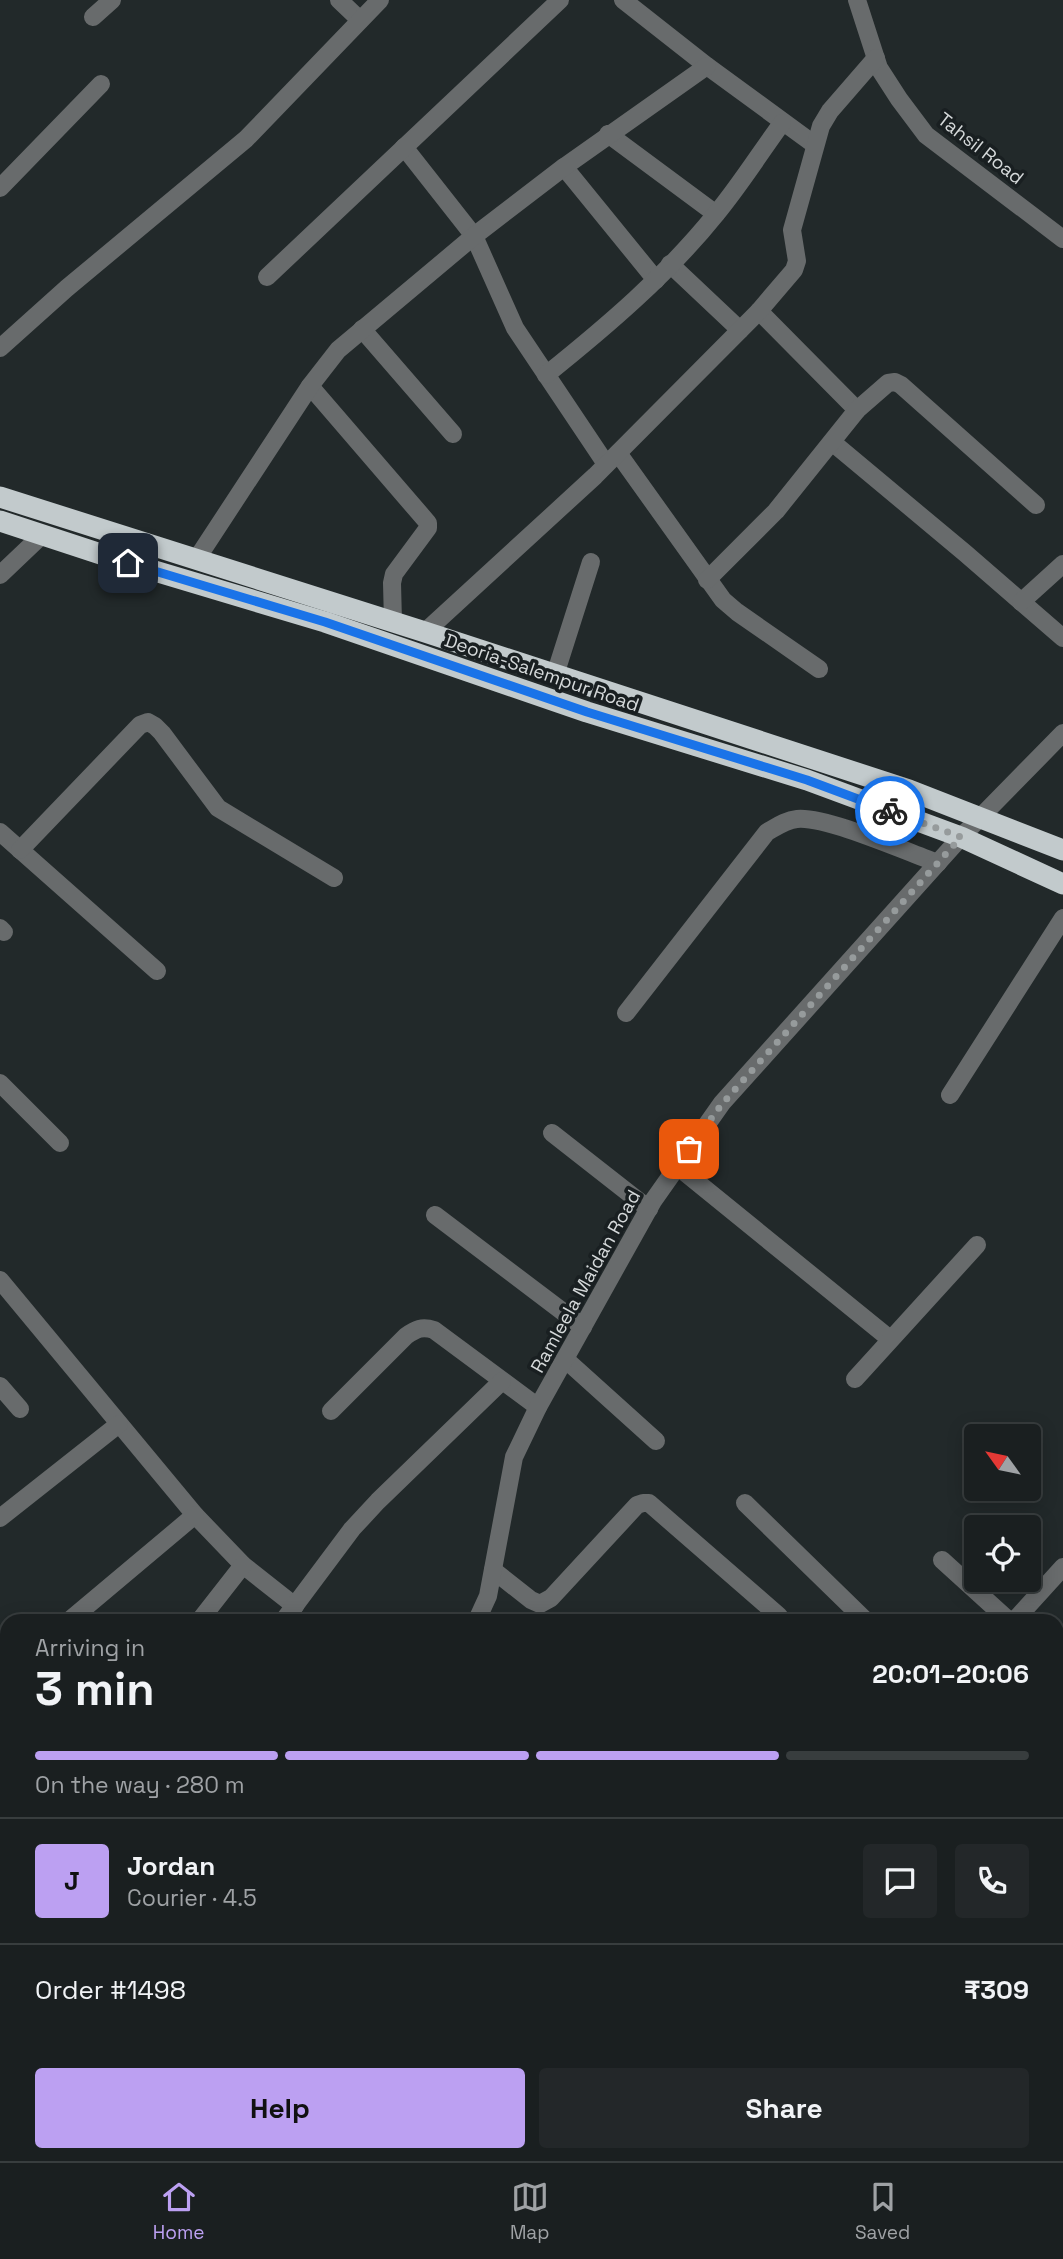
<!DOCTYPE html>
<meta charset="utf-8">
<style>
body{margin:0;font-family:"Space Grotesk",sans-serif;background:#232729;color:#f1f3f6;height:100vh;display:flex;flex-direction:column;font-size:26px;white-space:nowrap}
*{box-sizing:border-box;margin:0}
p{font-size:23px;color:#9fa2a5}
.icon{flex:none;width:38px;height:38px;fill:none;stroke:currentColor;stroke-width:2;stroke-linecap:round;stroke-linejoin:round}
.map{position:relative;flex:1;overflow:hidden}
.side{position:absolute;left:0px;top:1614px;width:1064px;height:548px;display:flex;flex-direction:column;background:#1a1f20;border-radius:21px 21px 0 0;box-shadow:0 4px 18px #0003,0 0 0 2px #383d3e}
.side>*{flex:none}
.needle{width:46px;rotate:303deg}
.controls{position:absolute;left:964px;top:1424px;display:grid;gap:14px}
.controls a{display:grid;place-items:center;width:77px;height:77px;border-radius:7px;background:#1a1f20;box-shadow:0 4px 18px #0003,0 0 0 2px #383d3e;font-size:35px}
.pin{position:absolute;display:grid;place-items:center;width:60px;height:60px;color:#fff;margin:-30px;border-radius:14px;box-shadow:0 4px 10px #0006}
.courier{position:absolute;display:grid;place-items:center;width:70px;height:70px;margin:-35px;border:5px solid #1a73e8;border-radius:50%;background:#fff;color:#222;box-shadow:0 2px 9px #0007}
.overview em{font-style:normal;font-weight:600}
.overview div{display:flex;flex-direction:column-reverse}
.overview{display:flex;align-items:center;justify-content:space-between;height:119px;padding:0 35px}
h1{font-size:46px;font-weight:600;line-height:52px}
.bar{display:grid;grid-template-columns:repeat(4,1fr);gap:10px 7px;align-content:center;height:84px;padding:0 35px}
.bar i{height:9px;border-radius:5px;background:#383d3e}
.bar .current{background:#bca0f2}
.bar p{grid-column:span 4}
.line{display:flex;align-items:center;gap:18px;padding:0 35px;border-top:2px solid #383d3e}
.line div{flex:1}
.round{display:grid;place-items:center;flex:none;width:74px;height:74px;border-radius:7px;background:#232729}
.action{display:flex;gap:14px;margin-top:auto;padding:14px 35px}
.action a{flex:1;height:80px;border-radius:7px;background:#bca0f2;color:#111;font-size:28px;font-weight:600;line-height:80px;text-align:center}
.action a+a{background:#232729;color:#f1f3f6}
.tabs{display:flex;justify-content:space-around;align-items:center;height:98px;border-top:2px solid #383d3e;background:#1a1f20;font-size:19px;color:#9fa2a5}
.tabs a{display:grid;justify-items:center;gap:4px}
.tabs .current{color:#bca0f2}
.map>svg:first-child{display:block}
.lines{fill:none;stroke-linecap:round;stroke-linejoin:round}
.minor{stroke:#686b6c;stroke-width:18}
.highway{stroke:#c2cacc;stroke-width:21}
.done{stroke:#969b9c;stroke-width:7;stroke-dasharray:0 12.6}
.route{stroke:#1a73e8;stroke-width:9}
.labels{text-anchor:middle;stroke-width:7;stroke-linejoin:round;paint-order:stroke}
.street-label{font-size:19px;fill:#d4d8d9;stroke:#191f21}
</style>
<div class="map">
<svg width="1063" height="2161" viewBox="0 0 1063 2161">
<rect width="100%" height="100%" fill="#22292a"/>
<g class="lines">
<g class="minor">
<polyline points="339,0 360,20"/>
<polyline points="623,0 707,66 815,145"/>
<polyline points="857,0 879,68 899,99 926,135 1063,239"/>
<polyline points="93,17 112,0"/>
<polyline points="608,134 716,214"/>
<polyline points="404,147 474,236 515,328 606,464"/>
<polyline points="564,167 656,280"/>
<polyline points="0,188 101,84"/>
<polyline points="670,264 740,330"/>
<polyline points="267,277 560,0"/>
<polyline points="759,311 857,410"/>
<polyline points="362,329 453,434"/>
<polyline points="0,348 67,288 246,139 380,0"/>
<path d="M546,375C607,326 667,275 716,214C740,185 760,153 782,123"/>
<polyline points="310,386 428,523 428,528 394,574 392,583 393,622"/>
<polyline points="832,442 965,553 1063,638"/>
<polyline points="618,453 723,600 737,612 819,669"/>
<polyline points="196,560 310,386 338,350 474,236 564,167 707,66"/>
<polyline points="0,575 42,535"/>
<polyline points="707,580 776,511 857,410 888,383 895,382 901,385 1036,505"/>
<polyline points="1021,602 1063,564"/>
<polyline points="425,632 595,476 759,311 794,270 797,261 792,230 821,126 830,111 876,58"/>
<polyline points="555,675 591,562"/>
<polyline points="0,832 157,971"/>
<polyline points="20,850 140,725 148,722 155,726 162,733 218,808 334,878"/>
<polyline points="0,928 4,932"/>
<path d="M626,1013L767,832C776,827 786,820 797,819C826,816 907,852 938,863"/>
<polyline points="0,1083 60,1143"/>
<polyline points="950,1095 1063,918"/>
<polyline points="552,1133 649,1209"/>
<polyline points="677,1166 890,1339"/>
<polyline points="435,1215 583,1327"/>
<polyline points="0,1280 195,1515 243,1565 295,1606"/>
<polyline points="565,1359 656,1441"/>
<polyline points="855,1379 977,1245"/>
<polyline points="0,1386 20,1409"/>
<path d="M331,1411L406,1336C416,1329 422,1326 434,1330L538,1407"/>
<polyline points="745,1503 865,1620"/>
<polyline points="0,1518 119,1424"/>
<polyline points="942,1560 1007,1619 1015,1620"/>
<polyline points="493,1570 531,1600 540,1604 551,1598 637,1505 643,1503 649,1503 779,1616"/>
<polyline points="70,1620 195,1515"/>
<polyline points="200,1620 243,1565"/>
<polyline points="284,1620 352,1529 378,1501 502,1381"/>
<polyline points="477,1620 488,1596 514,1457 538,1407 653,1201 722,1103 961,837 1063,733"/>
<polyline points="1015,1620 1063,1567"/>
<polyline points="0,1685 7,1678"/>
<polyline points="1057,1701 1063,1694"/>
<polyline points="1057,1756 1063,1761"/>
<polyline points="0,1811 7,1805"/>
<polyline points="1057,1932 1063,1926"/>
<polyline points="0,1996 7,1987"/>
<polyline points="0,2009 7,2014"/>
<polyline points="0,2039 7,2035"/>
<polyline points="1057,2042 1063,2036"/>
<polyline points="1057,2151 1063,2144"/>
<polyline points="194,2154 206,2161"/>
<polyline points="830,2154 864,2161"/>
<polyline points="171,2161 172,2154"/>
<polyline points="691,2161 696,2154"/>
<polyline points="961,2161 965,2154"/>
</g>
<g class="highway">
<polyline points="0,497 425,632 909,790 1063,850"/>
<polyline points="0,521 128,563 325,622 587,712 807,780 961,837 1063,884"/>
</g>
</g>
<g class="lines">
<polyline class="done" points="689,1149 722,1104 961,837 890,811"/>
<polyline class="route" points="128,563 325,622 587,712 807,780 890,811"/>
</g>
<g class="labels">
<g class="street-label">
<text transform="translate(981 148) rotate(38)" y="7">Tahsil Road</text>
<text transform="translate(542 672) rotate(19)" y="7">Deoria-Salempur Road</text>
<text transform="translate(585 1281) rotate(-61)" y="7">Ramleela Maidan Road</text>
</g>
</g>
</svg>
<div class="controls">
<a><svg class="needle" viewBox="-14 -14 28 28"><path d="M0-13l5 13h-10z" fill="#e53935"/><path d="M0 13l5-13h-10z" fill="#9fa2a5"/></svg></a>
<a><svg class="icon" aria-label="locate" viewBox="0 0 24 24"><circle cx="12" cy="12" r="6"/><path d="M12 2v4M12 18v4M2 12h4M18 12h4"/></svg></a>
</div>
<div class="pin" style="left:689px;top:1149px;background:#ea580c"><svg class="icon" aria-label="bag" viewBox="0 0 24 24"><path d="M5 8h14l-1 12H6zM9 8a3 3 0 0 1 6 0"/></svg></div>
<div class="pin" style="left:128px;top:563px;background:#1f2937"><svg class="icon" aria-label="home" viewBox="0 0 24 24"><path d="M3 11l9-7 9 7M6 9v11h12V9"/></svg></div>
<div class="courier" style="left:890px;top:811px"><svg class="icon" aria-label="bike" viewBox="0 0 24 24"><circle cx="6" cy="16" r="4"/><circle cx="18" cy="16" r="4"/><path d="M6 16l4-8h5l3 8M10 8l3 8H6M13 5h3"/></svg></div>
<section class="side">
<div class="overview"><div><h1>3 min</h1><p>Arriving in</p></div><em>20:01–20:06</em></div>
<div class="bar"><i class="current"></i><i class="current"></i><i class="current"></i><i></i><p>On the way · 280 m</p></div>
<div class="line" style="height:126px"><b class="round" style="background:#bca0f2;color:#111">J</b><div><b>Jordan</b><p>Courier · 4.5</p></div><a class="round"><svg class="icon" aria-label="chat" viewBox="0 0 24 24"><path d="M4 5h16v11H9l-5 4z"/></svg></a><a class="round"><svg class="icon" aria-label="phone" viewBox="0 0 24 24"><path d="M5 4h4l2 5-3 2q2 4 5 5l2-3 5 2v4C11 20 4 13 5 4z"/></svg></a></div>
<div class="line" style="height:91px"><div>Order #1498</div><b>₹309</b></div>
<div class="action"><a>Help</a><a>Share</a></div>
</section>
</div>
<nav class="tabs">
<a class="current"><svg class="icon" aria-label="home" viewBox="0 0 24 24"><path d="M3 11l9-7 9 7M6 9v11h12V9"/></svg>Home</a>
<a><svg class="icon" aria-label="map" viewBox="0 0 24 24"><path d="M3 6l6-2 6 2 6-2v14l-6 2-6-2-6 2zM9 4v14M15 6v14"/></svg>Map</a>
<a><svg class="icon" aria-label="saved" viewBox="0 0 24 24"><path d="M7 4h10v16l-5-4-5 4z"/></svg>Saved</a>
</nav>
